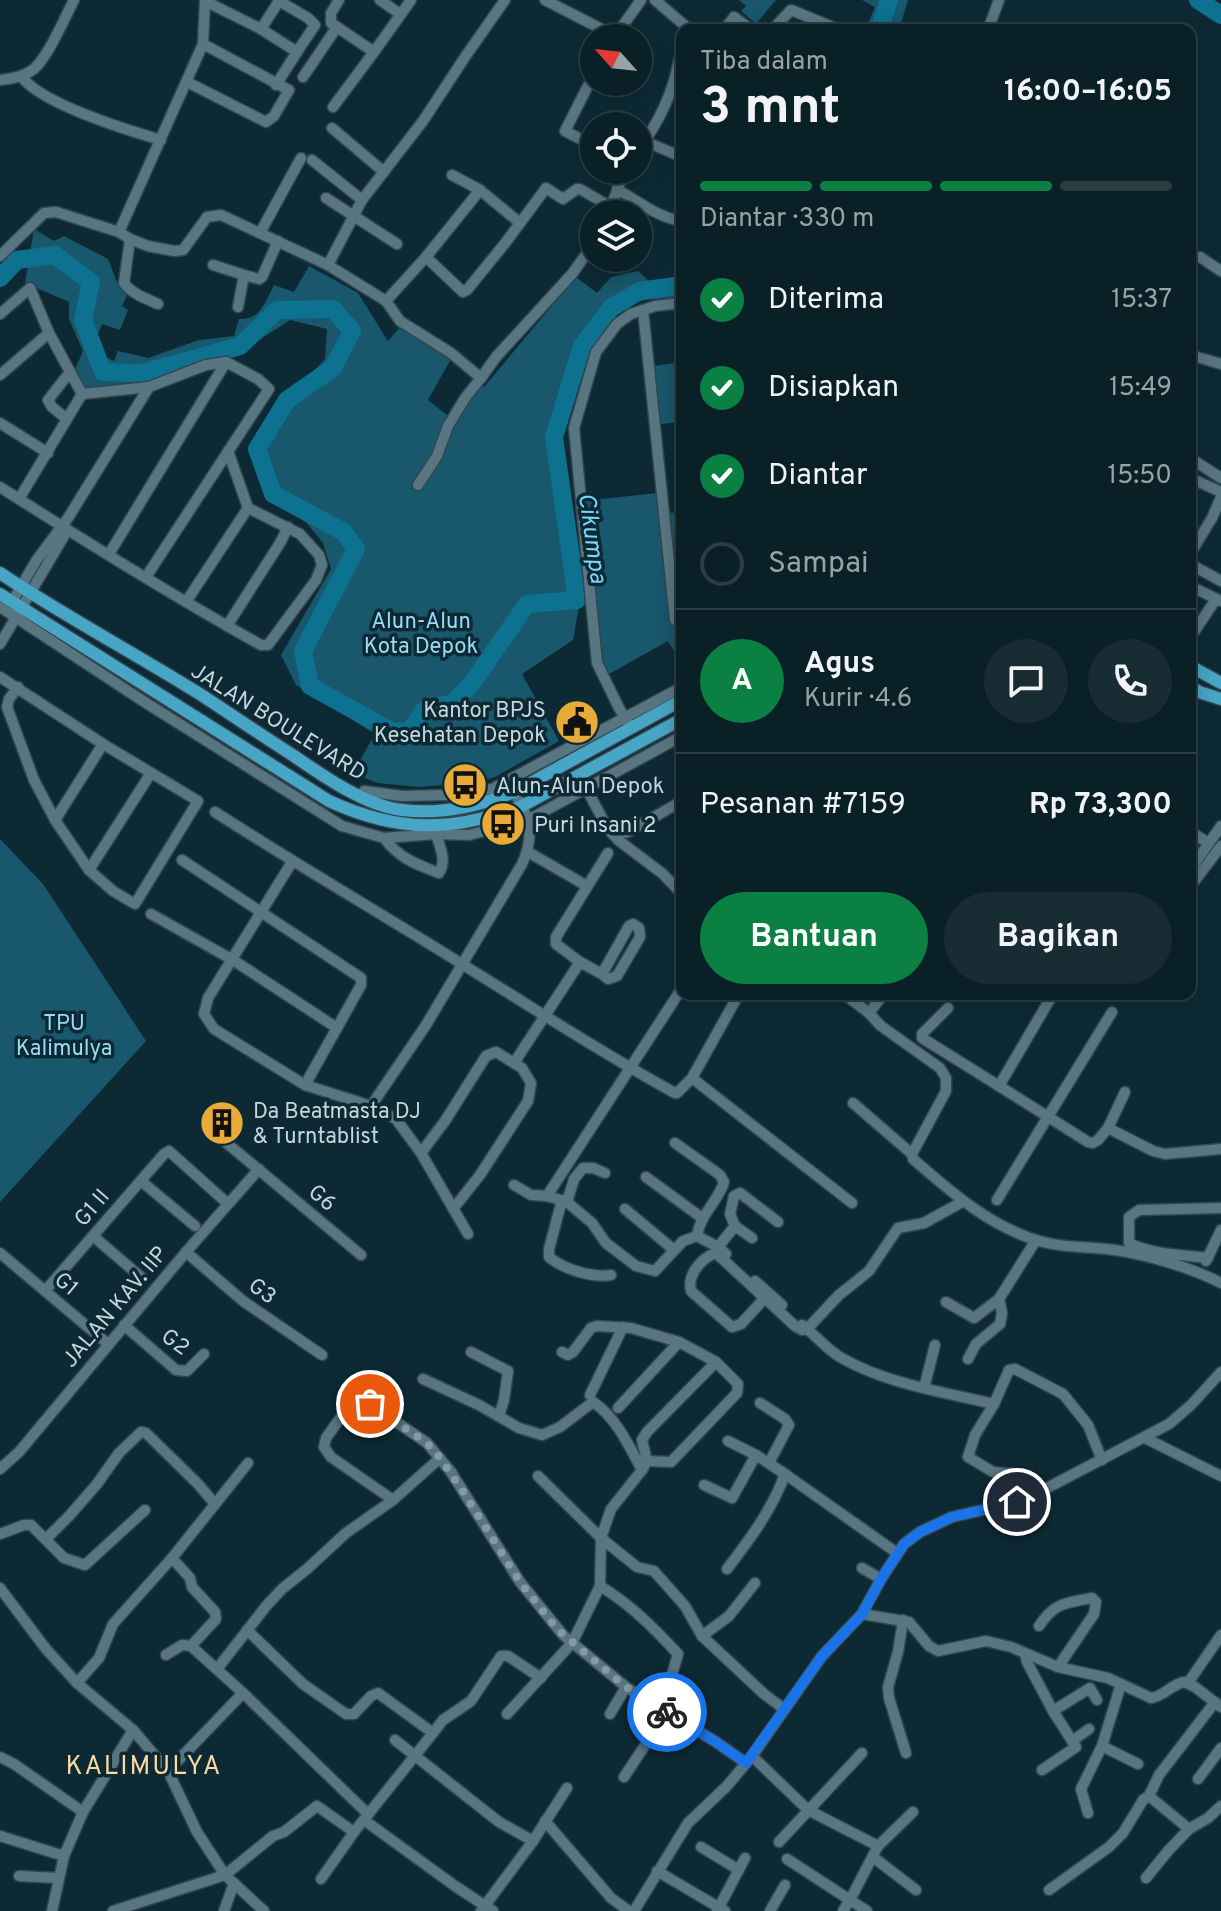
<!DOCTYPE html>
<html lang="id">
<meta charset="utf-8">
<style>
body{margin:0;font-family:Overpass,sans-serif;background:#182d33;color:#f1f3f6;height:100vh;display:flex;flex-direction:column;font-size:30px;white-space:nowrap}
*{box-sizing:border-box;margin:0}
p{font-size:26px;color:#99a3a7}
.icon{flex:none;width:44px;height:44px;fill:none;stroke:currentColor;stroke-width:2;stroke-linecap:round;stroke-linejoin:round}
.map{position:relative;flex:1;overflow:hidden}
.drawer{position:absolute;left:676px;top:24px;width:520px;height:976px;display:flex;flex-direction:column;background:#0a2027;border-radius:16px;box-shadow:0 4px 20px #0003,0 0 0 2px #2a3e44}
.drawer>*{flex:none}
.needle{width:52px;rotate:297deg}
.tools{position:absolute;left:580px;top:24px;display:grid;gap:16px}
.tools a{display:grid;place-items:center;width:72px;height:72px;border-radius:50%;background:#0a2027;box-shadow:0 4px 20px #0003,0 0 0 2px #2a3e44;font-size:40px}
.pin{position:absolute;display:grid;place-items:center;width:68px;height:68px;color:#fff;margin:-34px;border:4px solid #fff;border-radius:50%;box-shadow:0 2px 8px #0007}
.courier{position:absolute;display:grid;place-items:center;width:80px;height:80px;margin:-40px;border:6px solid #1a73e8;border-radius:50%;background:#fff;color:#222;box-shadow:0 2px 10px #0007}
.summary em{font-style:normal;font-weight:700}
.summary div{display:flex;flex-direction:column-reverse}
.summary{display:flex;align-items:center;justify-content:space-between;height:136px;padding:0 24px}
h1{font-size:52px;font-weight:700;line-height:60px}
.bar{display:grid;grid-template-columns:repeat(4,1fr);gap:12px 8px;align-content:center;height:96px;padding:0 24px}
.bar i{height:10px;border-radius:6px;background:#2a3e44}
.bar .selected{background:#0b8043}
.bar p{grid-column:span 4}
.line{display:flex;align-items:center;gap:20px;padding:0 24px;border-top:2px solid #2a3e44}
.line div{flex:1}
.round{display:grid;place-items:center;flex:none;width:84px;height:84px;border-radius:42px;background:#182d33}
ol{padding:0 24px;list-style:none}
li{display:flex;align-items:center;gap:24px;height:88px}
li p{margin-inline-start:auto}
li .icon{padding:8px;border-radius:50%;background:#0b8043;color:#fff;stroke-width:4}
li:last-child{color:#99a3a7}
li i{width:44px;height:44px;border:4px solid #2a3e44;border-radius:50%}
.button{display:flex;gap:16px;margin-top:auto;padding:16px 24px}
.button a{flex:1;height:92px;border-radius:48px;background:#0b8043;color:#fff;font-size:32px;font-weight:700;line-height:92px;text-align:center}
.button a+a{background:#182d33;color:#f1f3f6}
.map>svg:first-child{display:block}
.green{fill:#18576c}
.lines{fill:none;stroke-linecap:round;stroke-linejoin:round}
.river{stroke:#0c7290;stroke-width:18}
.minor-casing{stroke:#33454e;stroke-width:13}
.major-casing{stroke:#33454e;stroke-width:15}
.minor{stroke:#587682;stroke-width:10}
.major{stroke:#47a5c5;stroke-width:12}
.done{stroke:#859aa2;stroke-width:8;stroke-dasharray:0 14.4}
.route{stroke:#1a73e8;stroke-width:10}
.labels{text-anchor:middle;stroke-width:7;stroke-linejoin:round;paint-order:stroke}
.park-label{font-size:22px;fill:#9adbf5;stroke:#0d2a34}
.poi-label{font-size:22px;fill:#c6d6dd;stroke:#0d2a34;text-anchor:start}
.street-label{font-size:22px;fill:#c6d6dd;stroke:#0d2a34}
.water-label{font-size:24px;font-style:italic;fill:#7cd8fa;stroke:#0d2a34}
.quarter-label{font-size:26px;letter-spacing:2px;fill:#fbd9a2;stroke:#0d2a34}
</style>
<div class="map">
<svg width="1221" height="1911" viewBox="0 0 1221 1911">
<rect width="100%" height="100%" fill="#0d2a34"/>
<g class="green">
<polygon points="739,0 776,0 756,24 741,11 746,6"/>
<polygon points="862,0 908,0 899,30 865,30 875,7"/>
<path d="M34,229L54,241L64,236L108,259L117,282L129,291L122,306L128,310L120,330L102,324L92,350L114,361L118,351L148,358L199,340L234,336L239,319C261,320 265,302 274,285L294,292L309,266L358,293L388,341L400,327L451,359L428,400L448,416L476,381L484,387L576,277L597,293L611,277L638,271L652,284L682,280V297L645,300L612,309L583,347L557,438L561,503L568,517L580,601L573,640L522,674L559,741L495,777L479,782L419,787L377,783L353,773L375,734L296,685L281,655L331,569L323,543L251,454L257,431L325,359L327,329L290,320L250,346L148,384L86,389L75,369L83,351L69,319V302L25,283Z"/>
<polygon points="682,362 682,422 661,424 654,366"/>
<polygon points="667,492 669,513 682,512 682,664 668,641 609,674 601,662 583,501"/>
<polygon points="0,839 43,884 146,1041 0,1202"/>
</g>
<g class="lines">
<g class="river">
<polyline points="1198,0 1221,15"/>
<polyline points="879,30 889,0"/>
<polyline points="0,278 17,260 55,255 91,282 83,320 103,372 143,373 240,346 277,310 333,309 352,331 333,368 287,400 257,449 273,494 344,532 356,549 303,651 310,686 393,732 410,731 425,709 453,703 473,682 527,604 577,600 554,437 582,346 611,308 639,291 682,285"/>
</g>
<g class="minor-casing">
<g id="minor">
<polyline points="380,0 400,14"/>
<polyline points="545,0 615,36"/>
<polyline points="655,0 690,30"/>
<polyline points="205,1 261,29"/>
<polygon points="279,1 308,18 315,25 297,52 261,29"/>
<polyline points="724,30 734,17 752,30"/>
<polyline points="772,30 791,10 840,30"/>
<polyline points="988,30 999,0"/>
<polyline points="614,38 641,0"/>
<polyline points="374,52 411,0"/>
<polyline points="594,74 565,131 594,146"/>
<path d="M21,76C41,104 127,130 161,140"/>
<polyline points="303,77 337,27"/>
<path d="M0,80C10,79 22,77 31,71C46,62 65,17 74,0"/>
<polyline points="187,82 266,122 274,116 289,90 203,44"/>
<polyline points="276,85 297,52"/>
<polyline points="682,89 682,91"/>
<polyline points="333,107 374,52 331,23 331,13 339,0"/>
<polyline points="332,128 384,172"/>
<polyline points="644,141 682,157"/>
<path d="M638,150C658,124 673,93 679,60"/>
<polyline points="312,160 362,200"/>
<polyline points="452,175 480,190 520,223"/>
<path d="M617,189C637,201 659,218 682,221"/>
<polyline points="326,198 397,244"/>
<polyline points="608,214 625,170"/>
<polyline points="119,232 203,44 205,0"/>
<polyline points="260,233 301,158"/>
<path d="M130,239L124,283C132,294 147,299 158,304"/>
<polyline points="0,256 44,213 56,212 119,232 130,239 148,246 174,251 183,250 207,217 221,215 328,265 386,301 400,321 451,353 481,378 496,357 572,274 594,243"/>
<polyline points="426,257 463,292 467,290 506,242 546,188 563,199 577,189 580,189 611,207"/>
<polyline points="1200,257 1221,271"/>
<polyline points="213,265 244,275"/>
<polyline points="328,265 362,200 423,121 465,57 505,0"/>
<polyline points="386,301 426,257 480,190"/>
<polyline points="238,307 244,275 259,279 262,277 278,241"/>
<polyline points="643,310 675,620 682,625"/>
<polyline points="0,314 30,288 49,333 82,394"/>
<polyline points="1190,355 1221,364"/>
<polyline points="0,375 49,333"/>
<polyline points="82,394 149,387 206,365 226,362 258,379 269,389 146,577"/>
<polyline points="67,419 52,407 48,400 70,372"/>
<polyline points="0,423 48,453"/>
<polyline points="1190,458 1221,478"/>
<polyline points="1190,478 1221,492"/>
<polyline points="418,485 437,456 448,426 465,398 481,378"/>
<path d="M0,487C86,542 173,596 261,645H268L316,580L322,565L319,555L300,534L248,508L228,451"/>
<polyline points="19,499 82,394"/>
<polyline points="109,554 226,362"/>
<polyline points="1190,554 1212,518 1221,497"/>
<polyline points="1190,564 1221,581"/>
<polyline points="1190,586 1221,601"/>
<polyline points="12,602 36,561 68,518 149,387"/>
<polyline points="186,602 248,508"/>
<polyline points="0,607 143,701 342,826 384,838 436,834 469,835 528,820 682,736"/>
<polyline points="227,626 280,543 288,527"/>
<polyline points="1190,638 1216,599"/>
<polyline points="0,644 67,531"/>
<polyline points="0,677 103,744 198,801 135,904 113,891 89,870 55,820 34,780 7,707 9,699 18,687"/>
<polyline points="631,728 619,708 597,663 574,428 596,352 617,324 631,314 655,306 682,303"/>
<polyline points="579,775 608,829 618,840 663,874 682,894"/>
<polyline points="364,791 402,796 447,795 492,789 682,687"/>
<path d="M215,812C297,865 382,914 465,966C535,1009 603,1054 675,1093H677L692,1078L739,994"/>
<polyline points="55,820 103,744"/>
<polyline points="611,825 621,833 628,832 682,801"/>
<polyline points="1190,831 1208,843"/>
<path d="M384,838C400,859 416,864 439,873C447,861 440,847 436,834"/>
<polyline points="528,852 587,886"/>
<polyline points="182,860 361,978 361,985 305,1085"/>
<polyline points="292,862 208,998 204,1014 214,1029 305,1085 371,1106 396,1119 421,1153 468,1234"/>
<polyline points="89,870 151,773"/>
<polyline points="1190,870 1221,826"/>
<polyline points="1190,887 1221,846"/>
<polyline points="151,914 233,960 337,1028"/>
<polyline points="580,962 556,944 556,937 608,853"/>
<path d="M844,994L869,1013L881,1026L940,1068L946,1078V1091L912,1154L913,1159C950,1191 988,1225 1036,1240C1064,1249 1093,1246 1121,1251C1152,1256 1194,1269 1221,1283"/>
<polyline points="1053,994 999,1086 1088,1142 1093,1143 1098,1140 1108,1128 1153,1151 1165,1154 1221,1149"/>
<polyline points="948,1008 922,1034 922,1038 999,1086"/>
<polyline points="869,1013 884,994"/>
<polyline points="692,1078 852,1203"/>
<polyline points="853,1103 912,1154"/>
<path d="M371,1106L426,1025L522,864C535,836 530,818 514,792"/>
<polyline points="1108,1128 1125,1092"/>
<polyline points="211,1130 361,1255"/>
<path d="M675,1143L720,1175L724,1182C718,1202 700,1214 697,1236"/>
<polyline points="421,1153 445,1121 486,1056 496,1052 514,1063 580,962 602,974 629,926 633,924 639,928 640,937 617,976 608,979 602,974"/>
<polyline points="646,1177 702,1218"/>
<polyline points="141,1181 195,1226"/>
<polyline points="514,1185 531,1195 547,1196 682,988"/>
<polyline points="547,1196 567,1202 592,1223 606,1243 636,1266 655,1271 683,1241 697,1236 718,1247 726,1254"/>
<path d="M562,1200L549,1249V1257C563,1269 592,1278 611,1275"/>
<polyline points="997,1200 1112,1012"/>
<polyline points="567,1202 574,1179 583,1168 593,1168 605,1173"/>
<polyline points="453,1209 480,1175 528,1101 531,1083 522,1068 514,1063"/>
<polyline points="625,1209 674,1250"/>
<polyline points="735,1226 752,1238"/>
<polyline points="93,1236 142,1278"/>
<polyline points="718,1247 735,1226 730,1214 734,1196 740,1193 778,1222"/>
<polyline points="186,1252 243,1301 322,1355"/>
<polyline points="0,1253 108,1344"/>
<path d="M1208,1258C1184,1255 1149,1254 1129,1243V1217L1139,1210L1221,1208"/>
<polyline points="1206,1261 1221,1230"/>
<polyline points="755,1281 782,1305"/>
<polyline points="45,1291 164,1154 169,1151 227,1203"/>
<path d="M764,1299L741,1324L732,1327L691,1291C687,1275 701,1258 716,1253L795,1326L802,1330L807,1329C818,1338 828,1350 840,1357C886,1384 943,1392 994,1404L1009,1370L1015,1369L1063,1394L1088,1425L1102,1460"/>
<polyline points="946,1302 974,1318 999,1299 1036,1240"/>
<polyline points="124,1325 176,1370 187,1371 204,1354"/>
<polyline points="802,1325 807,1329 839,1295 869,1271 898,1228 924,1223 962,1202"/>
<polyline points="471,1352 508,1371 504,1400 499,1416"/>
<polyline points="562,1352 568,1355 573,1352 591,1328 597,1326 631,1328 679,1342 716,1362 738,1384 737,1393 671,1462 647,1461"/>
<polyline points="968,1359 976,1344 1000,1324 1002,1313 999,1299"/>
<path d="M423,1379L479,1405L519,1428L542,1435L560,1427L593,1402C616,1417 629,1446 642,1470"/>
<polyline points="924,1388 935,1345"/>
<polyline points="590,1395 623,1327"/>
<polyline points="760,1403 785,1419 789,1425 769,1463"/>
<polyline points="994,1404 975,1435 968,1457 993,1472 1013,1474 1028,1498"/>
<polyline points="618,1408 679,1342"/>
<polyline points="1145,1438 1221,1476"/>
<polyline points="728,1441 756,1455"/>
<polyline points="0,1469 19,1452 186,1252 259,1169"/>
<polyline points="538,1476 601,1538 637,1567 654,1571 685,1606 702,1636 764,1694 784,1709"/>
<polyline points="704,1485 732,1498 756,1455 785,1474"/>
<polyline points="393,1500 331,1457 324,1447 326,1438 351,1403 358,1400 370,1404 427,1443 451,1472 520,1582 563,1635 626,1687 716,1742 746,1763"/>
<polyline points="0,1534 24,1525 31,1525 64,1558 85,1565 145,1510"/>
<polyline points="46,1539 70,1515 97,1484 119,1453 141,1432 146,1433 198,1484 215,1504"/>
<polyline points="172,1558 190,1578 192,1587 215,1612 216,1619 191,1646"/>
<polyline points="862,1568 881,1579"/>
<path d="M727,1569C750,1539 772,1510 785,1474L897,1553"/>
<path d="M600,1586C630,1604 654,1628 678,1654L667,1692L658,1706"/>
<polyline points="0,1588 46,1649 77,1683 133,1730 168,1771 197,1832 225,1875 264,1911"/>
<path d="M862,1614L909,1622L929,1646L938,1651L986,1641L1011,1647L1058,1667L1108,1678L1151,1698C1163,1697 1172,1684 1184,1682L1195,1687L1221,1707"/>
<polyline points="903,1620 898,1652 888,1687 889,1698 906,1753"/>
<path d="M1039,1626C1054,1603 1065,1603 1092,1598L1096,1602L1094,1614L1058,1667"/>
<polyline points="247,1630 303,1684 346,1714 354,1714 371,1696 378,1693 433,1733 354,1832 321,1879"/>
<polyline points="702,1636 729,1616 755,1583"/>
<polyline points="1025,1654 1027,1662 1053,1711 1076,1747 1042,1770"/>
<polyline points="166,1655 182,1645 191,1646 243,1693 368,1814"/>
<polyline points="217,1669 267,1605 282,1589 307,1569 346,1533 393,1500 440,1458"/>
<polyline points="77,1683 99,1658 113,1624 172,1558 248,1463"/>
<polyline points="1188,1683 1221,1635"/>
<polyline points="1053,1711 1090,1688 1097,1700"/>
<polyline points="507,1714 572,1643 600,1586 601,1538 611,1509 642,1470 647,1461 642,1440 647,1432 716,1362"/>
<polyline points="610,1714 626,1687"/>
<polyline points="433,1733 443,1720 471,1701 501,1656 508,1656 541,1678"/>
<polyline points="395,1740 499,1822 533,1841 481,1911"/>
<polyline points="1072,1741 1089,1729"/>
<polyline points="1102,1746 1138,1764"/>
<polyline points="752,1756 808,1810 878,1846 850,1900 787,1859"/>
<polyline points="0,1757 14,1764 83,1812"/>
<polyline points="168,1771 243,1693"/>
<polyline points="624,1777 667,1712"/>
<polyline points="1198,1779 1221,1748"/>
<polyline points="1149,1796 1189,1829 1208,1818 1221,1806"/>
<polyline points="1088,1813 1081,1789 1102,1746 1121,1684"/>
<polyline points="364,1820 455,1886 493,1911"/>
<polyline points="545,1821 611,1898 629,1911"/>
<polyline points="0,1836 64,1856"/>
<polyline points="533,1841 567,1788"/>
<polyline points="779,1842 862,1753"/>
<polyline points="878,1846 913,1812"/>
<polyline points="701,1847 739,1870"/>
<polyline points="873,1857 916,1890"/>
<polyline points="657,1871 725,1911"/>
<polyline points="19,1876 58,1878"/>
<polyline points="1146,1878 1168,1851 1189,1829"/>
<polyline points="1049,1890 1109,1847 1123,1833 1143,1800 1149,1796 1159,1775 1215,1702"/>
<polyline points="52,1911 64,1856 83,1812 133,1730"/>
<polyline points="113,1911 225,1875 273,1836 284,1832 317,1806 354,1832"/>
<polyline points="224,1911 234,1883"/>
<polyline points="634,1911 688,1823 727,1786 752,1756 822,1656 862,1614 881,1579 904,1544 920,1532 952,1517 1017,1502 1028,1498 1169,1424 1191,1405 1221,1372"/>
<polyline points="717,1911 745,1858"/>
<polyline points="770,1911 785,1885"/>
<polyline points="843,1911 850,1900 867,1911"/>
</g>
</g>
<g class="major-casing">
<g id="major">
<path d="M0,573C66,617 136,654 203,696C233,716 263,736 294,756C323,776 366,806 402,810C441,815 479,806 514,792L682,700"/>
<path d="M0,594L329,801C399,833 452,832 522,806L682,719"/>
<polyline points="1190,666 1221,683"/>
<polyline points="1190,686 1199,692 1221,699"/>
</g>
</g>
<use href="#minor" class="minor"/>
<use href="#major" class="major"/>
</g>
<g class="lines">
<polyline class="done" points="370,1404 427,1443 440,1458 462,1490 520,1582 557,1629 626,1687 667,1712"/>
<polyline class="route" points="667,1712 716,1742 746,1763 822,1656 862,1614 881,1579 904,1544 920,1532 952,1517 1017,1502"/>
</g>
<defs>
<g id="civic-disc" transform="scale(2.3)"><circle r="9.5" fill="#e8ab37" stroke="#0d2a34"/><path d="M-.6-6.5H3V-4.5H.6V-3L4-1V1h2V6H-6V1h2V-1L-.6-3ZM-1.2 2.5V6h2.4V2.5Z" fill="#111"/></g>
<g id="bus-disc" transform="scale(2.3)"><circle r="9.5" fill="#e8ab37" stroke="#0d2a34"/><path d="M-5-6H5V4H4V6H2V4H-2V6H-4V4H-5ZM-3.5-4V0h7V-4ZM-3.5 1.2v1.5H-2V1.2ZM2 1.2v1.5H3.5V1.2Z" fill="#111"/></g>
<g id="building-disc" transform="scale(2.3)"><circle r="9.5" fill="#e8ab37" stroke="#0d2a34"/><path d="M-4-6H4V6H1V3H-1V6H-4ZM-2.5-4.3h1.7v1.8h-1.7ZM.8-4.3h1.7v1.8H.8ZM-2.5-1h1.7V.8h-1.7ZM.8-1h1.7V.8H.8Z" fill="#111"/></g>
</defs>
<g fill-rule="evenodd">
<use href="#civic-disc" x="577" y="722"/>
<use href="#bus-disc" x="465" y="785"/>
<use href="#bus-disc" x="503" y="824"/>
<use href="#building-disc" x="222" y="1123"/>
</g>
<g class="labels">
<g class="park-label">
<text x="421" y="628">Alun-Alun<tspan x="421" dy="25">Kota Depok</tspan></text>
<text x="64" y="1030">TPU<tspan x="64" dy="25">Kalimulya</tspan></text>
</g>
<g class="poi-label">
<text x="546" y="717" text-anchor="end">Kantor BPJS<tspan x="546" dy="25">Kesehatan Depok</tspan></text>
<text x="496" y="793">Alun-Alun Depok</text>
<text x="534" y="832">Puri Insani 2</text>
<text x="253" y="1118">Da Beatmasta DJ<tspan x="253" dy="25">&amp; Turntablist</tspan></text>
</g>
<g class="street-label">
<text transform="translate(279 721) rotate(32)" y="8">JALAN BOULEVARD</text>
<text transform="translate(323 1197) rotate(40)" y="8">G6</text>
<text transform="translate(91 1207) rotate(-49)" y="8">G1 II</text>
<text transform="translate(67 1283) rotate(40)" y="8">G1</text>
<text transform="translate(263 1290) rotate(36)" y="8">G3</text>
<text transform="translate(114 1306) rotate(-50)" y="8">JALAN KAV. IIP</text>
<text transform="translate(176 1341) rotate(36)" y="8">G2</text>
</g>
<g class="water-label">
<text transform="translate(593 538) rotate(82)" y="8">Cikumpa</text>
</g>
<g class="quarter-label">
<text x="144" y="1774">KALIMULYA</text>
</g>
</g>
</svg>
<div class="tools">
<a><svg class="needle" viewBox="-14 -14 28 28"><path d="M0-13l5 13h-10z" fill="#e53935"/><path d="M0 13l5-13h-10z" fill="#99a3a7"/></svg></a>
<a><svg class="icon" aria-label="locate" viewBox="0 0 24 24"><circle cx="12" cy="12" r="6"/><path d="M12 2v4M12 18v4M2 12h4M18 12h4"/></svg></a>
<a><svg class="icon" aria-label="layers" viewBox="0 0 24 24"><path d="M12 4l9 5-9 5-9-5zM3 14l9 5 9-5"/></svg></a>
</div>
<div class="pin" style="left:370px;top:1404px;background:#ea580c"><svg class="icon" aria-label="bag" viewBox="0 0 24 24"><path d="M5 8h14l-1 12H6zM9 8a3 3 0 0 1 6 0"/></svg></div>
<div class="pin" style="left:1017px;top:1502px;background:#1f2937"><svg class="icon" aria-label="home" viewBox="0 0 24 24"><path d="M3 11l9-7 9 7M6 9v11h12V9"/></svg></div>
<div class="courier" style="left:667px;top:1712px"><svg class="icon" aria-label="bike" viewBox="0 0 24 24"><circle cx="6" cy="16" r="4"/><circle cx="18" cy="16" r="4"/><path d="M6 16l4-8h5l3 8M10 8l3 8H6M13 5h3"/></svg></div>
<section class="drawer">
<div class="summary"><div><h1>3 mnt</h1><p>Tiba dalam</p></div><em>16:00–16:05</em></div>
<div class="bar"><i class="selected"></i><i class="selected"></i><i class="selected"></i><i></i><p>Diantar · 330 m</p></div>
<ol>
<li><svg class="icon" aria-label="check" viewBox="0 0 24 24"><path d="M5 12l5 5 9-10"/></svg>Diterima<p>15:37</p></li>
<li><svg class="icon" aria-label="check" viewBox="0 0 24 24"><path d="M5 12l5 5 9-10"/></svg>Disiapkan<p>15:49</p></li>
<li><svg class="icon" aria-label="check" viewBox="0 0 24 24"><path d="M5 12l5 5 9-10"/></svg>Diantar<p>15:50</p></li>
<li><i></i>Sampai</li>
</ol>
<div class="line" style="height:144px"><b class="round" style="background:#0b8043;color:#fff">A</b><div><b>Agus</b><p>Kurir · 4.6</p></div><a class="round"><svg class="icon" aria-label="chat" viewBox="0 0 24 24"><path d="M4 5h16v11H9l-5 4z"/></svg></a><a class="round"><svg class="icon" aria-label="phone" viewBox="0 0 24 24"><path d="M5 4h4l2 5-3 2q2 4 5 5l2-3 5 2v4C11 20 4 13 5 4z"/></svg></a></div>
<div class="line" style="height:104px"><div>Pesanan #7159</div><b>Rp 73,300</b></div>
<div class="button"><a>Bantuan</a><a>Bagikan</a></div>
</section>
</div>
